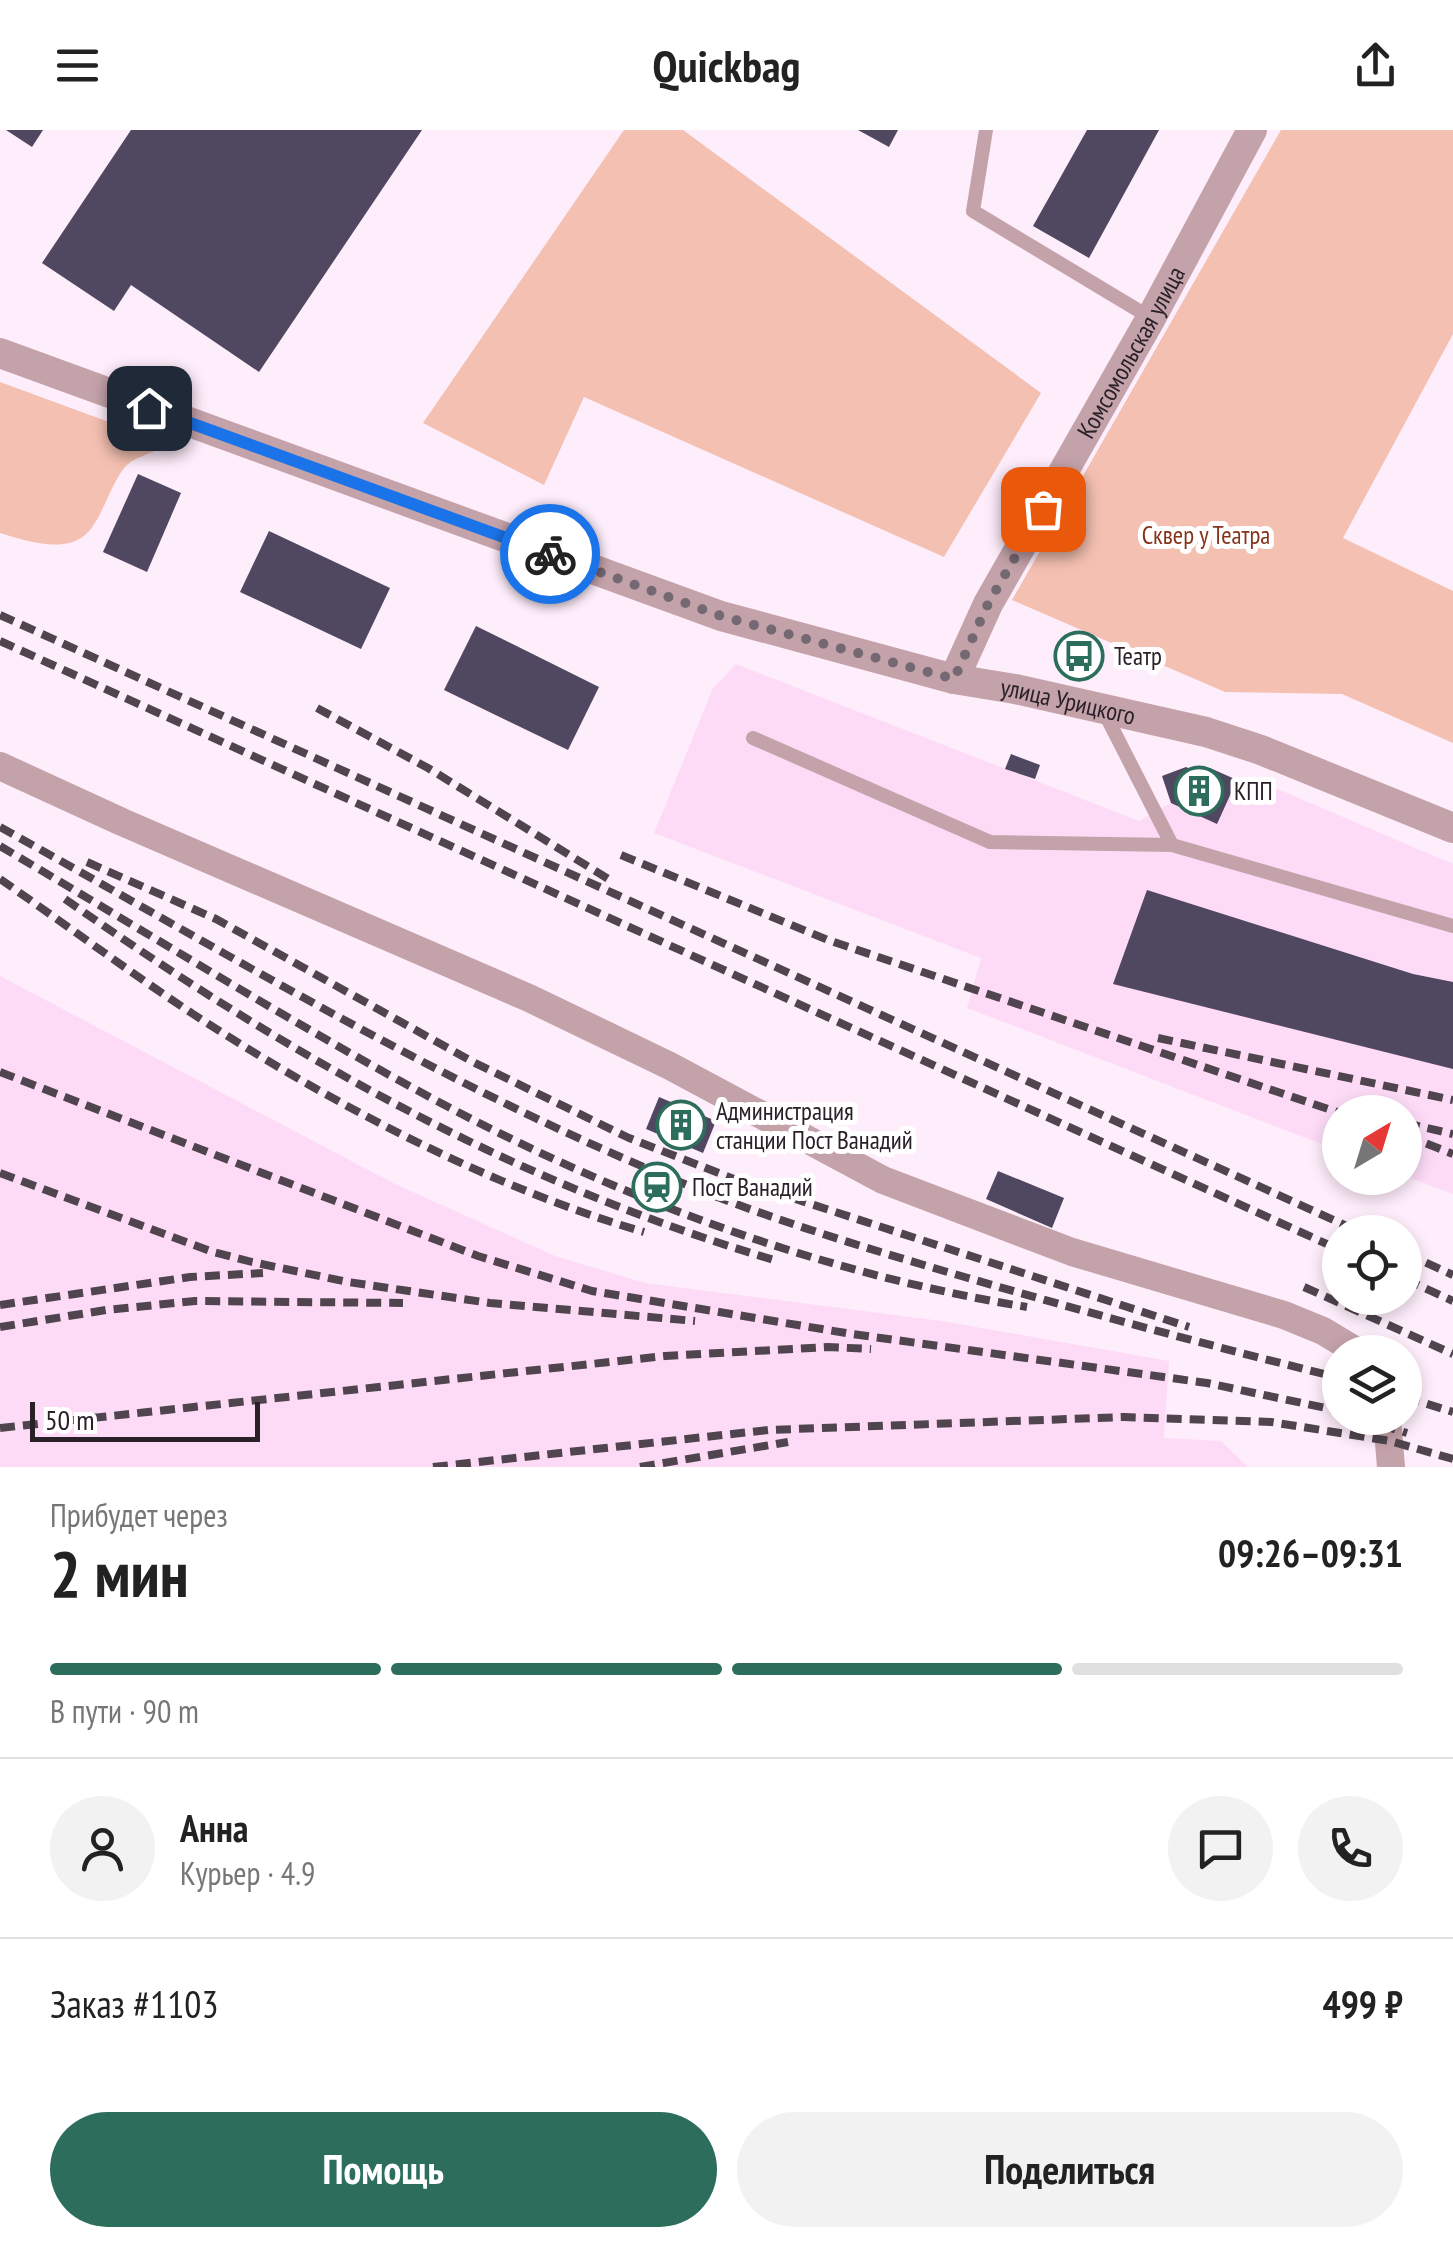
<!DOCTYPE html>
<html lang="ru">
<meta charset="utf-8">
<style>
body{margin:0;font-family:"PT Sans Narrow",sans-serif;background:#f2f2f2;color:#222;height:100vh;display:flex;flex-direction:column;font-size:38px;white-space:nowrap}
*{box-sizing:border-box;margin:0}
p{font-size:32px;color:#767676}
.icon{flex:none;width:55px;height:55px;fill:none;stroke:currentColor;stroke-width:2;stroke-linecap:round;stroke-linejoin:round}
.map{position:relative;height:1337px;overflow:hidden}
.drawer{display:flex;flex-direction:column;background:#fff;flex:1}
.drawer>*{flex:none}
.needle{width:65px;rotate:38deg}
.tools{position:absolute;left:1322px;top:965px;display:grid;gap:20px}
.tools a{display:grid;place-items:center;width:100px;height:100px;border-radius:50%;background:#fff;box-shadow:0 5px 15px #0003;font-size:50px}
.scale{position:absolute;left:30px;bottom:25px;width:230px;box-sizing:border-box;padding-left:10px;border:5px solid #2a2028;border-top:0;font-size:28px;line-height:35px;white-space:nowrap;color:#2a2028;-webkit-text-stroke:8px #fff;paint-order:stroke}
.pin{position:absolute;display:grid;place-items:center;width:85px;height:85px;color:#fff;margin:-42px;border-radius:20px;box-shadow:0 5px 15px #0006}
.courier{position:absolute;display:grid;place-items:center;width:100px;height:100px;margin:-50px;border:8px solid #1a73e8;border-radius:50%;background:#fff;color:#222;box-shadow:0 2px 12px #0007}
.overview em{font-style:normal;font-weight:700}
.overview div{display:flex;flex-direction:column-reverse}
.overview{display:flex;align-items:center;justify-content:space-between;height:170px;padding:0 50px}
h1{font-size:65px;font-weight:700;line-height:75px}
.bar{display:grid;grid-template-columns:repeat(4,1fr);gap:15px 10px;align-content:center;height:120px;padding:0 50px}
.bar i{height:12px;border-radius:8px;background:#e0e0e0}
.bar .selected{background:#2d6d5b}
.bar p{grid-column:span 4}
.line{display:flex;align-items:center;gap:25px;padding:0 50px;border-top:2px solid #e0e0e0}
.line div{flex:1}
.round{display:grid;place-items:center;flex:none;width:105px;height:105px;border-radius:52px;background:#f2f2f2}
.action{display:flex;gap:20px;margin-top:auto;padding:20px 50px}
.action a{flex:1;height:115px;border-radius:60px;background:#2d6d5b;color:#fff;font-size:40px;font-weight:700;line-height:115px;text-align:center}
.action a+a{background:#f2f2f2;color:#222}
header{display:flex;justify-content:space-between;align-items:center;height:130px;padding:0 50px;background:#fff;font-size:45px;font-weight:700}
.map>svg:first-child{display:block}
.built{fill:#fddbf7}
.green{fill:#f4c0b1}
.building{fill:#504760}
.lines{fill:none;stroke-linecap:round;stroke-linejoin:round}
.service{stroke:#c4a2a9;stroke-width:14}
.minor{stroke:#c4a2a9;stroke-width:28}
.tertiary{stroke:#c4a2a9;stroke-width:30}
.rail{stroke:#50454e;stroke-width:8;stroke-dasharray:15 8;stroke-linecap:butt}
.done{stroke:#746872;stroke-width:10;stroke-dasharray:0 18}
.route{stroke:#1a73e8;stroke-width:12}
.labels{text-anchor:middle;stroke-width:10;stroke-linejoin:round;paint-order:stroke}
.street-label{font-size:25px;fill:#2a2028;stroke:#fff}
.park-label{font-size:25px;fill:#87341b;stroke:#fff}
.poi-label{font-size:25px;fill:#2a2028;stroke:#fff;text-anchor:start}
</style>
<header><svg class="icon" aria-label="menu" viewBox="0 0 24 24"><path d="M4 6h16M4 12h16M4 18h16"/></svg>Quickbag<svg class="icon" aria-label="share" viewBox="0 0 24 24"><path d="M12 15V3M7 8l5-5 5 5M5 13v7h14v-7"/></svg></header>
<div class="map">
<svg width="1453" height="1337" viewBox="0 0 1453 1337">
<rect width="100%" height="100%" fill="#feedfb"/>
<g class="built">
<polygon points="736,534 1139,691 1171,673 1162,646 1186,637 1206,646 1210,638 1237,650 1252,648 1453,734 1453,1064 1405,1046 1405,982 1340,982 1340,1021 967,878 981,828 654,703 713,558"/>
<polygon points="0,846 393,1053 555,1126 645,1153 942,1191 1169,1231 1164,1308 1221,1311 1248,1337 0,1337"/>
</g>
<g class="green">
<polygon points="624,0 683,0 1041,263 944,427 584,267 544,355 423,293"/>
<polygon points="1281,0 1453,0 1453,204 1343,408 1453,461 1453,613 1342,564 1225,562 1012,470"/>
<path d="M0,252L166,313C154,325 136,325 125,337C110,355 101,392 85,405C62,424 24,410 0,403Z"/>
</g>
<g class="building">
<polygon points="6,0 43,0 32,17"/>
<polygon points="131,0 422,0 259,242 131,155 114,181 42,133"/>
<polygon points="858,0 898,0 889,17"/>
<polygon points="1087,0 1159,0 1089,128 1033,96"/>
<polygon points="138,344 181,363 147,442 103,422"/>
<polygon points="269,401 390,458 361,519 240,462"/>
<polygon points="476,496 599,557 568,620 444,560"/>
<polygon points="1011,624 1040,635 1035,649 1005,639"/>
<polygon points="1186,637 1206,647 1210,638 1237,650 1217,694 1171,673 1162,646"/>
<polygon points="1147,760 1413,844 1453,852 1453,939 1113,854"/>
<polygon points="659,967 716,991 703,1023 646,999"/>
<polygon points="998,1041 1064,1068 1052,1098 986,1069"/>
</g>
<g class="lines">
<g class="service">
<polyline points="986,0 973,81 1151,188"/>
<polyline points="1103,580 1172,715"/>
<polyline points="753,608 990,712 1172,715 1453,796"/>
</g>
<g class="minor">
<polyline points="0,636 122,692 529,868 670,936 883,1050 1072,1122 1284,1185 1323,1201 1358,1222"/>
<polyline points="1387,1288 1391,1337"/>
</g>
<g class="tertiary">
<path id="s1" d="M0,223L721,486L954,549L1015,559L1206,602L1261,620L1453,698"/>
<path id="s2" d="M954,549L988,474L1151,188L1252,0"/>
</g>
<g class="rail">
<polyline points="0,485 1360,1102"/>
<polyline points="0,511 1340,1120"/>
<polyline points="317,578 428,638 610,750"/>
<path d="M0,697C222,820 440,954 675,1050C771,1090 869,1119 968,1148C1092,1184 1215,1217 1340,1248"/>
<path d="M0,716C141,799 280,886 424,964C612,1066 817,1143 1027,1177"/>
<polyline points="621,725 828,810 1340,983"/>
<polyline points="87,732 216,789 473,932 629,1008 734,1049 1189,1197"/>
<path d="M0,749C65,794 128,841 193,884C328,972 489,1057 644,1102"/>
<path d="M65,769C288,925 511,1052 774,1130"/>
<polyline points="1158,908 1453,970"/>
<polyline points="0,942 478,1126 592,1161 852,1204 1207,1253 1340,1281"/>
<polyline points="1405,993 1453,1004"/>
<polyline points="1405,1005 1453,1024"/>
<polyline points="0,1043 213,1122 252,1132 348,1152 490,1173 695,1191"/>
<polyline points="1405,1123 1453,1145"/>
<polyline points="1405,1149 1453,1171"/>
<polyline points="1304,1157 1453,1224"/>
<polyline points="0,1175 190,1147 263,1143"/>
<polyline points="0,1197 106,1180 195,1171 403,1173"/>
<polyline points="1405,1267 1453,1282"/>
<polyline points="1359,1288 1407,1303"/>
<polyline points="0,1298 665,1226 828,1217 871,1219"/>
<polyline points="433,1337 768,1300 1124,1287 1271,1292 1390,1311 1453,1329"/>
<polyline points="640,1337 788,1312"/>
</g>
</g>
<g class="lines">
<polyline class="done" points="550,424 721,486 954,549 988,474 1043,379"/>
<polyline class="route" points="149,278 550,424"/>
</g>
<defs>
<g id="bus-ring" transform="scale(2.5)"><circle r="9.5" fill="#fff" stroke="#2d6d5b" stroke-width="1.5"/><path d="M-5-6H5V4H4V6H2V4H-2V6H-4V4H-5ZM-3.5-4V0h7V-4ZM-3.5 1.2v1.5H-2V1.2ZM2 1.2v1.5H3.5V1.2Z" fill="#2d6d5b"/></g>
<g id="building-ring" transform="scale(2.5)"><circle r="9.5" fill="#fff" stroke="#2d6d5b" stroke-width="1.5"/><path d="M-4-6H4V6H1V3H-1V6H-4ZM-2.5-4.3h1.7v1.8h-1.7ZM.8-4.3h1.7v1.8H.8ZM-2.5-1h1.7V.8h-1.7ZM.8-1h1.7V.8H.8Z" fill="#2d6d5b"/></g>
<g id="station-ring" transform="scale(2.5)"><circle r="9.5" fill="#fff" stroke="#2d6d5b" stroke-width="1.5"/><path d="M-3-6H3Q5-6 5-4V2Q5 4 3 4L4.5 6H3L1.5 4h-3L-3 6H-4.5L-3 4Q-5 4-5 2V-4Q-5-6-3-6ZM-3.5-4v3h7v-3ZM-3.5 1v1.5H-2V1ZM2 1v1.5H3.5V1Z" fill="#2d6d5b"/></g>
</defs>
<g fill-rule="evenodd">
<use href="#bus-ring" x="1079" y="526"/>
<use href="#building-ring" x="1199" y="661"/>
<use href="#building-ring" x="681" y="995"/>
<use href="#station-ring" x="657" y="1057"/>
</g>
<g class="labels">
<g class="street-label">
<text dy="9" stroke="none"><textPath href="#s2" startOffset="372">Комсомольская улица</textPath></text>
<text dy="9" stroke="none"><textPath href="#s1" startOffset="1125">улица Урицкого</textPath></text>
</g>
<g class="park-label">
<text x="1206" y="414">Сквер у Театра</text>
</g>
<g class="poi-label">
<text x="1114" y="535">Театр</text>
<text x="1234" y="670">КПП</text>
<text x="716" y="990">Администрация<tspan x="716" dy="29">станции Пост Ванадий</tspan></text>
<text x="692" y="1066">Пост Ванадий</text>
</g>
</g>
</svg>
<div class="tools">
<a><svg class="needle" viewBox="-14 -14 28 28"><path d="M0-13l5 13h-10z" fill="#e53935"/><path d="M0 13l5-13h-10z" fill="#767676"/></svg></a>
<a><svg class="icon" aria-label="locate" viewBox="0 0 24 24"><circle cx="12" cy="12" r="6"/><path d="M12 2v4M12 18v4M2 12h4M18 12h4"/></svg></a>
<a><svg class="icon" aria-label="layers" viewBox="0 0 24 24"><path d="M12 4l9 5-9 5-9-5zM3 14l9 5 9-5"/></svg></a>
</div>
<div class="scale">50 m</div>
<div class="pin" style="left:1043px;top:379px;background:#ea580c"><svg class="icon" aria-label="bag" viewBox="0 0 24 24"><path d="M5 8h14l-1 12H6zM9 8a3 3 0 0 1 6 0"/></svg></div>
<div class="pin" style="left:149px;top:278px;background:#1f2937"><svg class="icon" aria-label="home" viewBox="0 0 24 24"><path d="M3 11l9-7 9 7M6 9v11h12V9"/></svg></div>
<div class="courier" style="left:550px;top:424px"><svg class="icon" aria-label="bike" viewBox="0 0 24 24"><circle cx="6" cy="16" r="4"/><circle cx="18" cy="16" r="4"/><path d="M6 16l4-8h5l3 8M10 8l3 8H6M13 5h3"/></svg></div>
</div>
<section class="drawer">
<div class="overview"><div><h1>2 мин</h1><p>Прибудет через</p></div><em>09:26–09:31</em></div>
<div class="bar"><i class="selected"></i><i class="selected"></i><i class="selected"></i><i></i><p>В пути · 90 m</p></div>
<div class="line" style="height:180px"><a class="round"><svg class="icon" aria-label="person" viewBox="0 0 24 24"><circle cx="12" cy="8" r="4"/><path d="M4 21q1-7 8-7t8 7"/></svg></a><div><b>Анна</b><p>Курьер · 4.9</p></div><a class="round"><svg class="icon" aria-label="chat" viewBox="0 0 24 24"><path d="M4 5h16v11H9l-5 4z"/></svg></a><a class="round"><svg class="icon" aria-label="phone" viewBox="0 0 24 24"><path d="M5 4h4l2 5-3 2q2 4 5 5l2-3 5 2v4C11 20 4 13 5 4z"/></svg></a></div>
<div class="line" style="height:130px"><div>Заказ #1103</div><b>499 ₽</b></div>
<div class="action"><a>Помощь</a><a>Поделиться</a></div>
</section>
